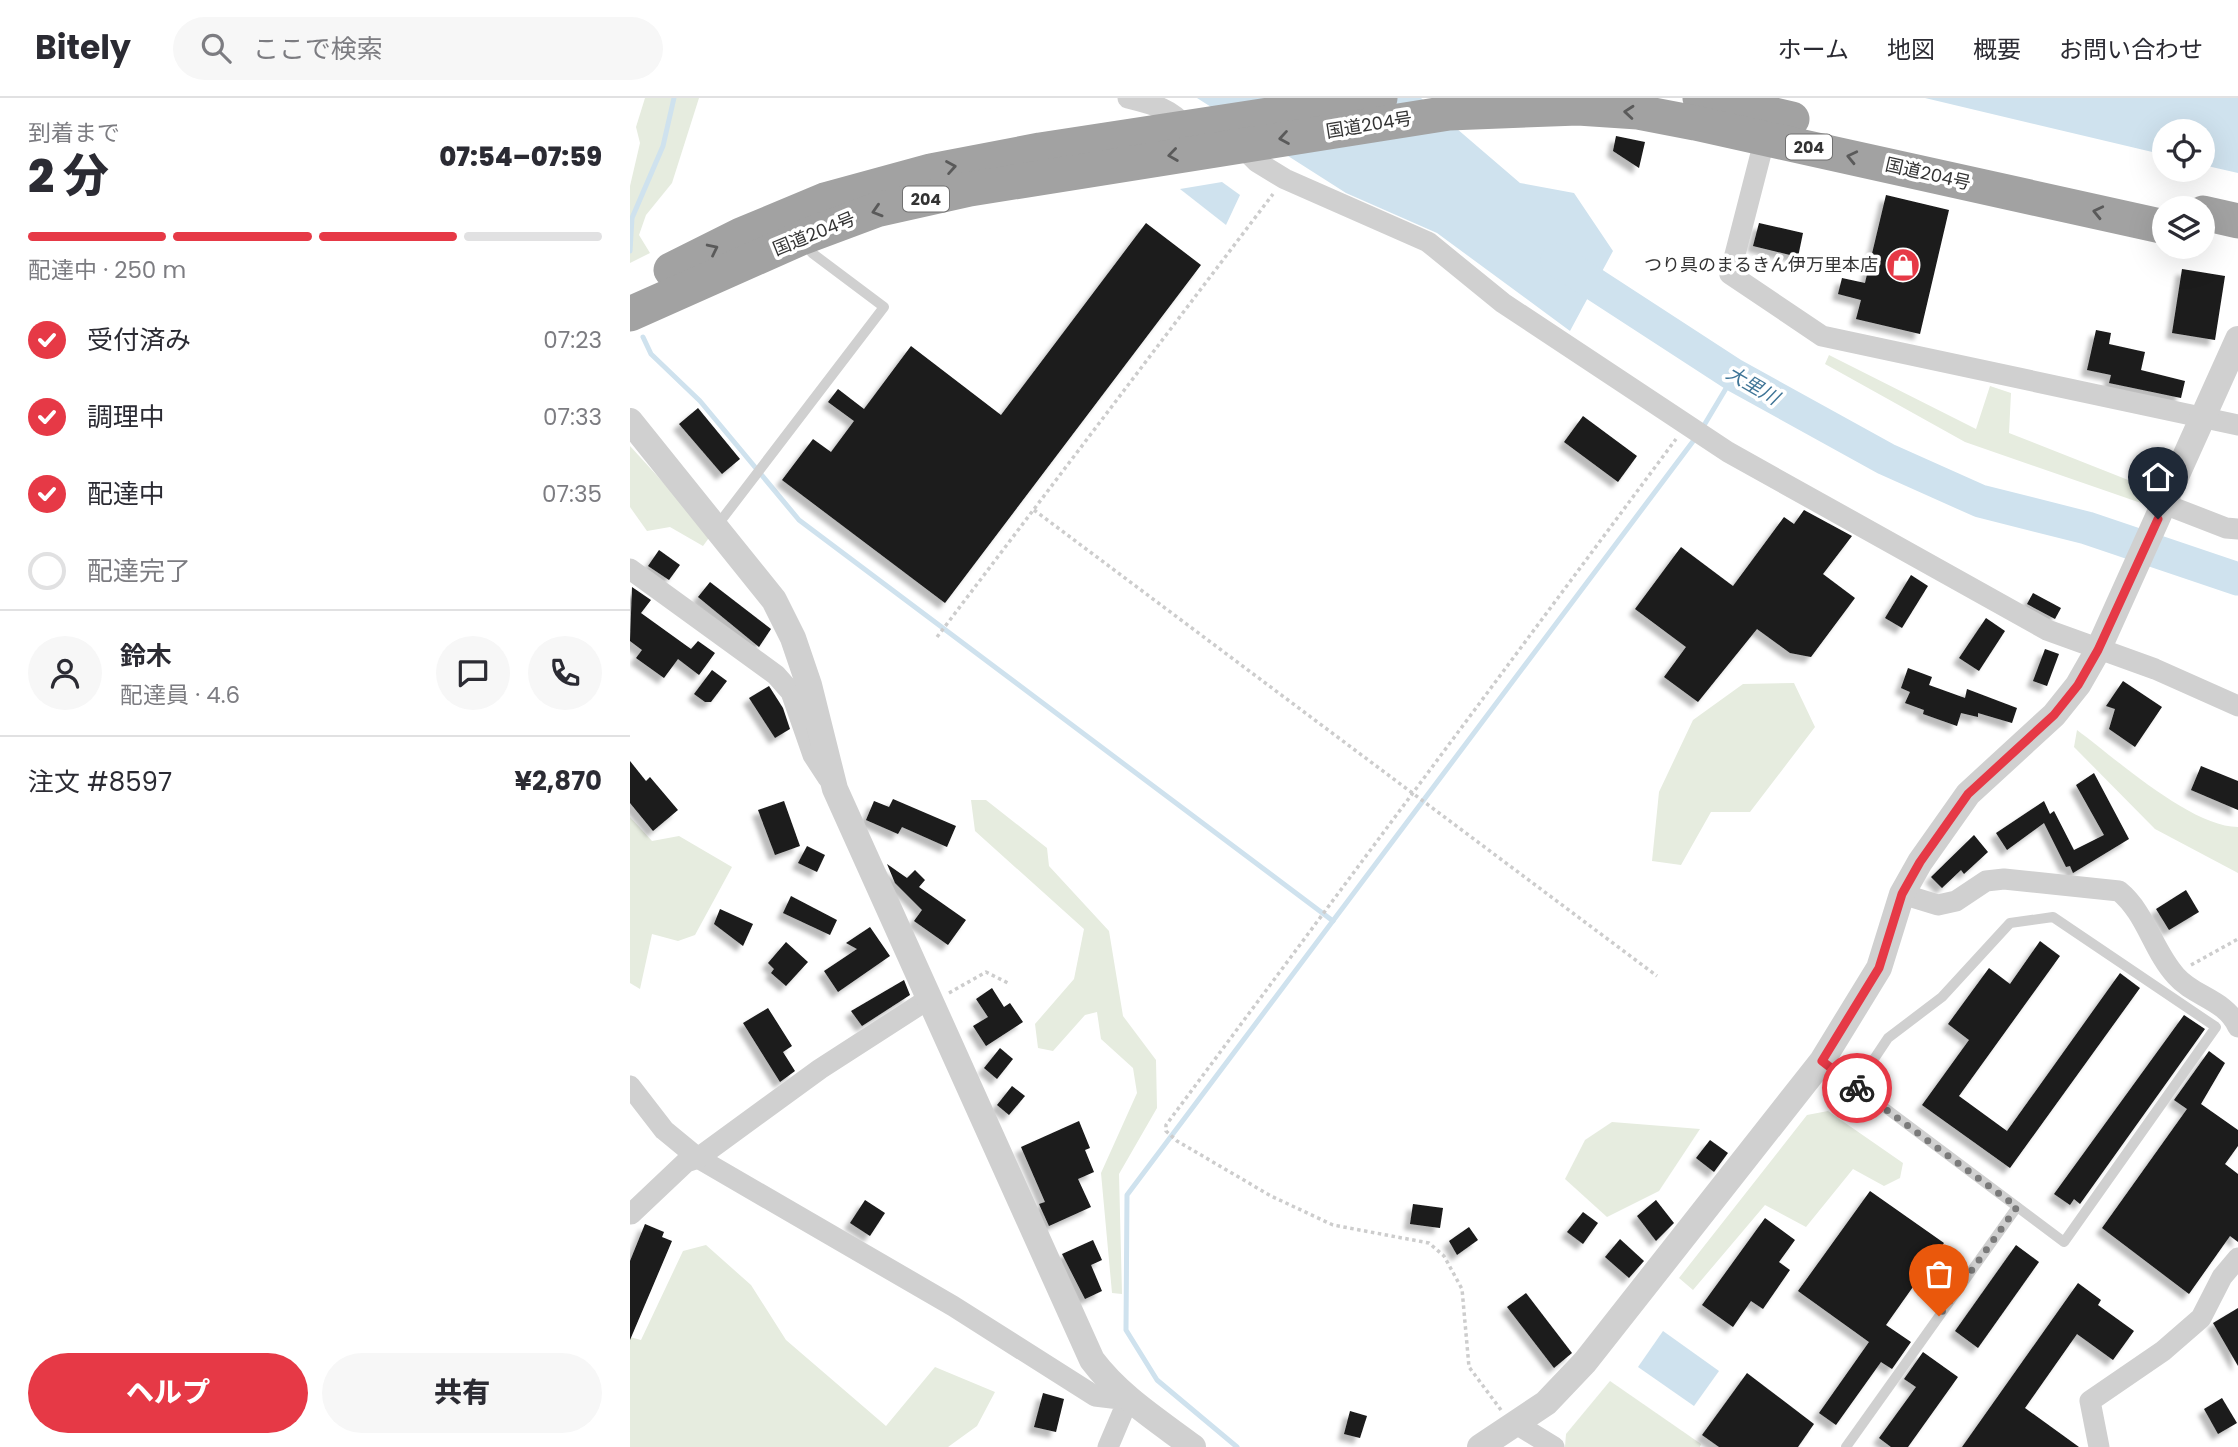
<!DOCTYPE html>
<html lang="ja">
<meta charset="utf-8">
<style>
body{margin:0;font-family:Poppins,"Noto Sans JP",sans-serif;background:#f7f7f7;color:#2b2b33;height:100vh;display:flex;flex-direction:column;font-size:26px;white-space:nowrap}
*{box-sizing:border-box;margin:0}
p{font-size:23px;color:#7c7c81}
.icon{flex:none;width:38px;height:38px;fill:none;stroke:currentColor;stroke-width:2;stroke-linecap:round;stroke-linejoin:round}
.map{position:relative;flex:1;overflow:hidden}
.sheet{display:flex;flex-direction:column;background:#fff;width:630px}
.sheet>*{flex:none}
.controls{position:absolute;left:1522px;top:21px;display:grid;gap:14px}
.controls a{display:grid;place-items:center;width:63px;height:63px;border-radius:50%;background:#fff;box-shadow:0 7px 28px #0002;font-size:35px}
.pin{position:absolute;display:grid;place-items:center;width:60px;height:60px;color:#fff;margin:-72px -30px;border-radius:50% 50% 50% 0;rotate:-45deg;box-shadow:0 0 7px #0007}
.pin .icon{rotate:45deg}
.courier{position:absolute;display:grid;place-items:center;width:70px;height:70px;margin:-35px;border:5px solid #e63946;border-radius:50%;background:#fff;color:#222;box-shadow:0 2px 9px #0007}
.headline em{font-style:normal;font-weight:800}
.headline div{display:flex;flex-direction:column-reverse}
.headline{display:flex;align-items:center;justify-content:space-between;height:119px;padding:0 28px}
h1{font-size:46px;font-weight:800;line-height:52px}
.bar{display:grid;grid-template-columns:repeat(4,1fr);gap:10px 7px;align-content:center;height:84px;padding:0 28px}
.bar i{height:9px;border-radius:5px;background:#e1e1e2}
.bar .selected{background:#e63946}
.bar p{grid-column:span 4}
.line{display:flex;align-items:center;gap:18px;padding:0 28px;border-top:2px solid #e1e1e2}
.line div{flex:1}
.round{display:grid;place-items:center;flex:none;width:74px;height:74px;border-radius:37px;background:#f7f7f7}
ol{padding:0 28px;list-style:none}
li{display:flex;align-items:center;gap:21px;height:77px}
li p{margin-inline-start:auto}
li .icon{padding:7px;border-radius:50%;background:#e63946;color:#fff;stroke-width:4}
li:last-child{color:#7c7c81}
li i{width:38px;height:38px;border:4px solid #e1e1e2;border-radius:50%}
.action{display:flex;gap:14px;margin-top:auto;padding:14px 28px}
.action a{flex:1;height:80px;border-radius:42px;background:#e63946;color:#fff;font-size:28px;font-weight:800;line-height:80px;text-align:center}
.action a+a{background:#f7f7f7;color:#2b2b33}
header{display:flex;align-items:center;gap:42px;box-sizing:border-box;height:98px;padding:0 35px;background:#fff;border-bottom:2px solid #e1e1e2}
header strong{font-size:33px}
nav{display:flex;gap:38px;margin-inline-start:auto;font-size:24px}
.search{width:490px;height:63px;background:#f7f7f7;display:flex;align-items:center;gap:18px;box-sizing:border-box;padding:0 24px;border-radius:38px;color:#7c7c81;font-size:26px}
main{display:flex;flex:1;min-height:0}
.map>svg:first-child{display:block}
.green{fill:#e6ecdf}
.water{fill:#cfe2ee}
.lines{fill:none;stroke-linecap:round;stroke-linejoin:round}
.stream{stroke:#cfe2ee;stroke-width:5}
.river{stroke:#cfe2ee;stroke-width:33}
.building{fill:#1a1a1a;filter:url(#shadow)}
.path{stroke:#cdcdcd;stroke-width:3.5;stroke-dasharray:3.5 3.5;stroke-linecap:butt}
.service{stroke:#d0d0d0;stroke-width:10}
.minor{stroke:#d0d0d0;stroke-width:21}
.tertiary{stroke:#d0d0d0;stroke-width:26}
.trunk{stroke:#a2a2a2;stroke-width:35}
.oneway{stroke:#5a5a5a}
.done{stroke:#7a7a7a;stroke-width:7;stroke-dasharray:0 12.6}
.route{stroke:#e63946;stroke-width:9}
.labels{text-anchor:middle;stroke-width:7;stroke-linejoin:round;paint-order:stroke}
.shield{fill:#fff;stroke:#707070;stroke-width:2}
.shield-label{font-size:16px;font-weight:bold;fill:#333}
.street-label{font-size:18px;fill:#333;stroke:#fff}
.poi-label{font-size:18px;fill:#333;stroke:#fff;text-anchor:end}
.water-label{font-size:19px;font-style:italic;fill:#3f7597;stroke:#fff}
</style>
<header>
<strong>Bitely</strong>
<div class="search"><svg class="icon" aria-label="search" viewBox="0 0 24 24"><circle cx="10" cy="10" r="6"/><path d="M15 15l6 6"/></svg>ここで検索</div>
<nav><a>ホーム</a><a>地図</a><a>概要</a><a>お問い合わせ</a></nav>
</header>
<main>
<section class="sheet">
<div class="headline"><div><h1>2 分</h1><p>到着まで</p></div><em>07:54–07:59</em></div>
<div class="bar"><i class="selected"></i><i class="selected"></i><i class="selected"></i><i></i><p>配達中 · 250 m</p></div>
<ol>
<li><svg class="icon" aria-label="check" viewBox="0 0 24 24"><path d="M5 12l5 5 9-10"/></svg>受付済み<p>07:23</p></li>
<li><svg class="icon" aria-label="check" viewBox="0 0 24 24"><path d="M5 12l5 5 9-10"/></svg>調理中<p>07:33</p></li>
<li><svg class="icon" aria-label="check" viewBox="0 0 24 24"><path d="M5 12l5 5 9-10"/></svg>配達中<p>07:35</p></li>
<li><i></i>配達完了</li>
</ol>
<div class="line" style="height:126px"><a class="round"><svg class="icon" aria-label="person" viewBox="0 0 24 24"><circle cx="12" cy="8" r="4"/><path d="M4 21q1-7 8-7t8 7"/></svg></a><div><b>鈴木</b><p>配達員 · 4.6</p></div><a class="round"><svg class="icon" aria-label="chat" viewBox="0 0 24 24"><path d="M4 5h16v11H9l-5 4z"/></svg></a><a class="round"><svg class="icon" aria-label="phone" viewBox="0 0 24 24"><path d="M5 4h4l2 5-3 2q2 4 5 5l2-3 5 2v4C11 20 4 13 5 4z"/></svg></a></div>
<div class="line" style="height:91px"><div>注文 #8597</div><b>¥2,870</b></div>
<div class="action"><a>ヘルプ</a><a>共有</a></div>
</section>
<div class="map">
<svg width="1608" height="1349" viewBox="0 0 1608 1349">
<defs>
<filter id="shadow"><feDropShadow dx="-6" dy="6" stdDeviation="2" flood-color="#0004"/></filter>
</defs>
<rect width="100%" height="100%" fill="#fff"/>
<g class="green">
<polygon points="15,0 69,0 42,85 16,117 9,137 20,155 0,165 0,88 10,45 6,29"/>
<polygon points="1199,257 1346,331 1360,288 1381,295 1379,335 1521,391 1511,405 1335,344 1195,266"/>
<polygon points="0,348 81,437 73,448 40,429 17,433 0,409"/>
<polygon points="1164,585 1185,629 1120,714 1081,714 1051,767 1022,763 1029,694 1063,622 1113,586"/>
<path d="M1447,632C1485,660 1561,729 1608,729V775L1525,731L1444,649Z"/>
<polygon points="341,702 356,702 417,750 419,768 479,833 493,918 526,962 527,1010 489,1076 492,1196 482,1195 471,1075 507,995 503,970 471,941 467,914 455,917 423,953 408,950 405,926 444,881 454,831 345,733"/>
<polygon points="0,719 22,743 49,738 102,769 65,837 48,843 22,836 10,891 0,885"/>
<polygon points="1198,1013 1273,1065 1270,1080 1254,1088 1223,1071 1176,1129 1135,1107 1063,1192 1049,1180 1177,1017"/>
<polygon points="982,1024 1070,1031 1029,1093 977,1119 935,1081 955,1042"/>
<polygon points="76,1147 121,1187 156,1242 256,1328 305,1269 365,1294 347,1328 318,1349 0,1349 0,1239 11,1242 53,1153"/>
<polygon points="980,1283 1071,1346 1070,1349 935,1349 936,1336"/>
</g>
<g class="water">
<polygon points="567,0 791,0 890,85 944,95 983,153 940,233 807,135 716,95"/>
<polygon points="1295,0 1608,0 1608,75 1573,67 1573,33 1535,33 1535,57"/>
<polygon points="592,84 610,97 596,127 550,91"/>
<polygon points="1033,1233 1089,1273 1064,1308 1008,1269"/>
</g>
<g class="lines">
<g class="stream">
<polyline points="0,153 2,120 33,48 44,0"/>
<polyline points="13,239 21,256 70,303 169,422 703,823"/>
<polyline points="1073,329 1104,277"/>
<polyline points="607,1349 527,1282 496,1232 497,1097 1064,342"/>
</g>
<polyline class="river" points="927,162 1104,277 1256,361 1350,403 1457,430 1608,481"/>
</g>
<g class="building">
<polygon points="986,38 1015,44 1009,70 983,53"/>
<polygon points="1256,97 1319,112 1290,236 1226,221 1231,202 1208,196 1212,180 1235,185"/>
<polygon points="516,125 571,167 315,505 152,382 183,341 201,354 224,323 198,304 208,291 234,311 281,248 371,317"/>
<polygon points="1129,125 1173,135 1168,159 1123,148"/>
<polygon points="1552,171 1595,178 1585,242 1542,235"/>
<polygon points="1466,232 1481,235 1479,246 1515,254 1511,272 1555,283 1551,300 1479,285 1481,277 1457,272"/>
<polygon points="68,310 110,361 92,376 49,326"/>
<polygon points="953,318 1007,358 988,384 934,344"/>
<polygon points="1174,412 1222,438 1193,476 1225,500 1181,559 1160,555 1127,531 1068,604 1034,579 1056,549 1005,511 1051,449 1103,488 1154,419 1164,426"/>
<polygon points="29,452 50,467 39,482 18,468"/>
<polygon points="1281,477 1298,488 1272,530 1255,520"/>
<polygon points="80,484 141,531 129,549 68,499"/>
<polygon points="2,489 21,502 11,515 61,551 68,543 85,555 69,577 48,561 34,580 6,560 12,552 0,543"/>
<polygon points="1403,495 1431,510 1425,521 1397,506"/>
<polygon points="1356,520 1375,533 1349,573 1329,560"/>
<polygon points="1415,551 1429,556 1417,588 1403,583"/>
<polygon points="1278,570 1302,579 1299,587 1335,600 1337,591 1387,610 1382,625 1348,615 1348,619 1331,615 1327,628 1293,616 1294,612 1275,605 1280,594 1271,590"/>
<polygon points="82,572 97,583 81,604 75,604 64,596"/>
<polygon points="1493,583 1532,609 1505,649 1479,631 1485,611 1476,608"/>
<polygon points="139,588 153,610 160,631 145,640 119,600"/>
<polygon points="0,663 16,683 20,679 48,712 23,733 0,705"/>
<polygon points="1571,668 1608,683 1608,712 1561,692"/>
<polygon points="1464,675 1499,741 1443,775 1440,768 1436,769 1414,725 1377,752 1366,735 1414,703 1420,716 1424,713 1444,752 1474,737 1446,687"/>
<polygon points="263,701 326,728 317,749 272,729 268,736 236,722 244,703 259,709"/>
<polygon points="154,703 170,748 145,757 128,712"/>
<polygon points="1344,737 1358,754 1334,776 1331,772 1312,790 1301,779"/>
<polygon points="177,748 195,757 187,774 168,765"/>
<polygon points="257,766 277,780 285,772 295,782 289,789 336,822 318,847 284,823 292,812 265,785"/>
<polygon points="1556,792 1569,814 1539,832 1526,811"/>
<polygon points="161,798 207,822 200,837 153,815"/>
<polygon points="90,811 123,826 113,848 84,826"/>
<polygon points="240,829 260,858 208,894 194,873 227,851 216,845"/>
<polygon points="1410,843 1430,858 1329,998 1377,1033 1490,875 1510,890 1380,1070 1292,1007 1339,942 1318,926 1359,870 1380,886"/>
<polygon points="156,844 178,864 156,888 141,875 144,871 138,865"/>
<polygon points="274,882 280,897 232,928 221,913"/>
<polygon points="362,890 374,909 380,905 393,924 356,948 343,928 358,919 346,901"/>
<polygon points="138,910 162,948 153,954 165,973 150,984 113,925"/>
<polygon points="1554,917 1575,931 1450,1106 1444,1101 1440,1107 1424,1096"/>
<polygon points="370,950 383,961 367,981 354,970"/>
<polygon points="1579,953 1595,965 1571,1006 1608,1032 1608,1048 1595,1066 1608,1076 1608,1144 1600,1138 1559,1196 1472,1130 1557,1011 1544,1002"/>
<polygon points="382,988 395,998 379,1017 367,1007"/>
<polygon points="449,1023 460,1050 455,1052 464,1074 448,1081 461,1109 419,1128 409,1106 415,1104 391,1049"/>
<polygon points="1080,1042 1098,1055 1084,1074 1066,1060"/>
<polygon points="1240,1093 1314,1145 1256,1227 1281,1244 1262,1271 1251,1264 1206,1327 1189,1315 1239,1244 1168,1193"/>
<polygon points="235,1102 255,1115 240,1138 220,1125"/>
<polygon points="1026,1102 1044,1125 1026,1143 1007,1118"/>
<polygon points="783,1106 813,1110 810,1130 780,1126"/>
<polygon points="953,1114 968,1125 953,1146 937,1134"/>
<polygon points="1135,1120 1165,1142 1149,1164 1160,1172 1133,1211 1121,1203 1103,1229 1072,1207"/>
<polygon points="15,1126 34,1134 32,1139 42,1143 0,1242 0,1163"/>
<polygon points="839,1129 848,1142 827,1157 819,1143"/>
<polygon points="990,1141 1014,1163 999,1180 975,1159"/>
<polygon points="463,1142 472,1162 461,1167 472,1193 455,1201 432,1156"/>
<polygon points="1386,1147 1409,1164 1348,1250 1325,1233"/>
<polygon points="1448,1185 1471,1202 1468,1207 1504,1233 1483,1262 1447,1236 1395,1310 1449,1349 1332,1349"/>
<polygon points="896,1195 942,1255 924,1270 877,1209"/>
<polygon points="1608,1210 1608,1268 1583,1225"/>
<polygon points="1293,1254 1328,1279 1278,1349 1261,1349 1249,1340 1286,1289 1274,1281"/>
<polygon points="1117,1275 1184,1326 1168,1349 1089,1349 1072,1337"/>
<polygon points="413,1295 434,1301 426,1334 404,1329"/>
<polygon points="1592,1300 1607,1325 1588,1336 1574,1311"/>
<polygon points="720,1313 737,1318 730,1340 714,1336"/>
</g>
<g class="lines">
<g class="path">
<polyline points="404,412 1027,878"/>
<polyline points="307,539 643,96"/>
<polyline points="1561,867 1608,841"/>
<polyline points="319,895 356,874 378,885"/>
<polyline points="871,1312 839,1269 832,1191 814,1158 799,1145 703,1127 641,1098 547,1043 536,1033 536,1027 1046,341"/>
</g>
<g class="service">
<polyline points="86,429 254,209 182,155 175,145"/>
<polyline points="1193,964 1226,988 1434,1144 1586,929 1423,819 1380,825 1312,899 1258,940 1226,988"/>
<polyline points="1216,1349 1387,1109"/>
</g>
<g class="minor">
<path d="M498,0C522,6 541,10 557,30"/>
<polyline points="1137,32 1100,176 1192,238 1608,327"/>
<polyline points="610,47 627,64 655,81 798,144 873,205 1098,354 1417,532 1525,571 1608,608"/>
<polyline points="1534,406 1596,430 1608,431"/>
<polyline points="0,471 146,577 161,594 183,657 198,680"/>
<path d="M1272,796L1308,807L1326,803L1356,783L1374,781L1489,793C1516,815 1523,853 1546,878C1564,899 1595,901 1608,929"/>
<polyline points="0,988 34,1032 68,1060 323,1208 465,1298 498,1302 478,1349"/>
<polyline points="1,1116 56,1064 68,1060 190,971 300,900"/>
<polyline points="888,1327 924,1349"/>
<polyline points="1469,1349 1460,1303 1533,1253 1571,1220 1592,1179 1608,1160"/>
</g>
<g class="tertiary">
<path d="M0,323L144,502L163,540L179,587L205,691L462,1262C489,1298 527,1322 563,1349"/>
<polyline points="850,1349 916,1305 955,1264 1192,963 1249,870 1272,796 1290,764 1338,696 1424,617 1448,587 1468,552 1608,241"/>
</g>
<g class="trunk">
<polyline points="1070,0 1162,21"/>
<polyline points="1573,115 1608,123"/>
<polyline points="41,172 111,137 195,102 301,73 410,52 750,0"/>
<polyline points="0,216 171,140 246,112 340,91 819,15 948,10 1008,14 1065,25 1535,129"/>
</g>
</g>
<defs><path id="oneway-chevron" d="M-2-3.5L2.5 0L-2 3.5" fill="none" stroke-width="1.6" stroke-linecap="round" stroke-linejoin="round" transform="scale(1.75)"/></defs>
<g class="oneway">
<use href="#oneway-chevron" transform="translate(999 14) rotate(-175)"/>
<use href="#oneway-chevron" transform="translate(654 40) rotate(171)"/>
<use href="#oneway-chevron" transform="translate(543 57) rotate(172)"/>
<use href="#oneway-chevron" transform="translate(1222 59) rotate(-167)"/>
<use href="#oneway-chevron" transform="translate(321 69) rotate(-10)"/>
<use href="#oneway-chevron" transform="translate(247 113) rotate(163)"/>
<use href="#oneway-chevron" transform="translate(1468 114) rotate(-167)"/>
<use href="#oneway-chevron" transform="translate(83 151) rotate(-26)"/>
</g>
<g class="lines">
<polyline class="done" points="1227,990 1387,1109 1309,1218"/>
<polyline class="route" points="1227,990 1192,963 1249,870 1272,796 1290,764 1338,696 1424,617 1448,587 1468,552 1528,421"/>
</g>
<defs>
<g id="shop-disc" transform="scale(1.75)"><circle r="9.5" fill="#e63946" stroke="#fff"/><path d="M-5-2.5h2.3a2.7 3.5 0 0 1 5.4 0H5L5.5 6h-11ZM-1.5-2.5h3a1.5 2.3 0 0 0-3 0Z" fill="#fff"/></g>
</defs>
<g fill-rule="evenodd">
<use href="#shop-disc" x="1273" y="167"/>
</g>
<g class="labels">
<g class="shield">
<rect x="1156" y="36.5" width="46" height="25" rx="5"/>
<rect x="273" y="88.5" width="46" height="25" rx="5"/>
</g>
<g class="shield-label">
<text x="1179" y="55">204</text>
<text x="296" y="107">204</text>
</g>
<g class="street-label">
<text transform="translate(739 27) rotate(-9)" y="6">国道204号</text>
<text transform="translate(1298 76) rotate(13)" y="6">国道204号</text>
<text transform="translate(184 136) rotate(-22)" y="6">国道204号</text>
</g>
<g class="poi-label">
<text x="1248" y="173">つり具のまるきん伊万里本店</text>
</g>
<g class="water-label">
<text transform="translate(1123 287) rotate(30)" y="7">大里川</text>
</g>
</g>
</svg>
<div class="controls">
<a><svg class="icon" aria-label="locate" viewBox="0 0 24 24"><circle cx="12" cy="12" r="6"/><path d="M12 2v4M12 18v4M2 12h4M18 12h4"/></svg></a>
<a><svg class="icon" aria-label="layers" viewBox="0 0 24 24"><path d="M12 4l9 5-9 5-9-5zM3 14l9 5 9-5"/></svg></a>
</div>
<div class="pin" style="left:1309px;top:1218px;background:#ea580c"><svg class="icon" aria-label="bag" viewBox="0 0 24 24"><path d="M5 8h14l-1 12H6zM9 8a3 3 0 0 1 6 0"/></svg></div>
<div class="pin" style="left:1528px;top:421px;background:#1f2937"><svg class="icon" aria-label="home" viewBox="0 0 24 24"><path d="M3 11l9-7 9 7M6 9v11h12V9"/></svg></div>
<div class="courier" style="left:1227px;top:990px"><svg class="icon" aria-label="bike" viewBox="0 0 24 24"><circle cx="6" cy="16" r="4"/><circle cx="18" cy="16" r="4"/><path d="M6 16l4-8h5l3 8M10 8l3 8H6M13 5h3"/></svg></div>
</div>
</main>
